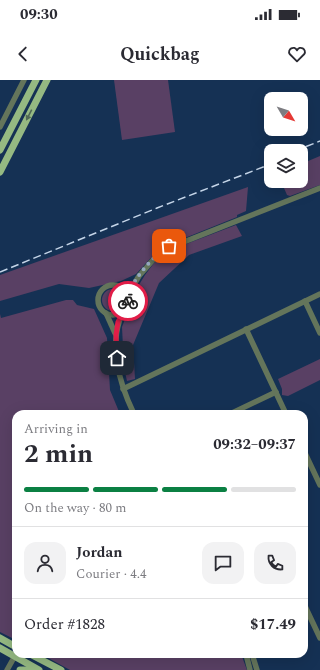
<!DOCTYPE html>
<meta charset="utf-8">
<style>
body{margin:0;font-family:Spectral,serif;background:#f2f2f3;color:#2b2b33;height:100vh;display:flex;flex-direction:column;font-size:15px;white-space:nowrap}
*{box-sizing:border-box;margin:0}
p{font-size:13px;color:#7c7c81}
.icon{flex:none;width:22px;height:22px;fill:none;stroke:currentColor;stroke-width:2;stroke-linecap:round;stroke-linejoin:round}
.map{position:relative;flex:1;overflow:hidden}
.panel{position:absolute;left:12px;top:330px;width:296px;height:248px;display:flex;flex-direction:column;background:#fff;border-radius:12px;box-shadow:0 4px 16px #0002}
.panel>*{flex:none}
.needle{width:26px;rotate:129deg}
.tools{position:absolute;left:264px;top:12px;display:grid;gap:8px}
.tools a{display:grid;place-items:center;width:44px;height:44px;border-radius:8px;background:#fff;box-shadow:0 4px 16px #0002;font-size:20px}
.pin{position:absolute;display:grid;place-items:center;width:34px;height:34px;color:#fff;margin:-17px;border-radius:8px;box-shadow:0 2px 6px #0006}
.courier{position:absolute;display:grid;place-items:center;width:40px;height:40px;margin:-20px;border:3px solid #e11d48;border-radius:50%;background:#fff;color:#222;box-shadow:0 1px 5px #0007}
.summary em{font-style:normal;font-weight:700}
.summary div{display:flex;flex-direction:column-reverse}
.summary{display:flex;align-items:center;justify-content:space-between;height:68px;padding:0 12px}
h1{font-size:26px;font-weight:700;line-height:30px}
.bar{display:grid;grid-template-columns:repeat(4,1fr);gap:6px 4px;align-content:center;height:48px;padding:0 12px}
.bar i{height:5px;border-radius:3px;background:#e1e1e2}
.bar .current{background:#0b8043}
.bar p{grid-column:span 4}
.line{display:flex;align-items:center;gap:10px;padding:0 12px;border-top:1px solid #e1e1e2}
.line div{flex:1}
.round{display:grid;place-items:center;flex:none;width:42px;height:42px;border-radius:12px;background:#f2f2f3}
.status{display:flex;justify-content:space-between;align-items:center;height:28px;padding:0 20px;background:#fff;direction:ltr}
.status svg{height:11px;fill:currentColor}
header{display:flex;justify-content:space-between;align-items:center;height:52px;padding:0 12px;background:#fff;font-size:18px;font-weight:700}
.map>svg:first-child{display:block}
.green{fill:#594064}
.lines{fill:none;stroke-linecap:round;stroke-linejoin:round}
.minor{stroke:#64755b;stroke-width:5.5}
.major{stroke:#95b982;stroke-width:7}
.rail{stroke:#c5d5e8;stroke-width:1.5;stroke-dasharray:8 4;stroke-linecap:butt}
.oneway{fill:#516956}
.done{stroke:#96a9c1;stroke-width:4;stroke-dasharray:0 7.2}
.route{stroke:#e11d48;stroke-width:5}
</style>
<div class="status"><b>09:30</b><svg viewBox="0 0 49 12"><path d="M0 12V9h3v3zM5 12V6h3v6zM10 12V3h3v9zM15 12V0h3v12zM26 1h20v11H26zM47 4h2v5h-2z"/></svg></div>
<header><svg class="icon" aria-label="back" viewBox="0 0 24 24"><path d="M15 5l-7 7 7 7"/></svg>Quickbag<svg class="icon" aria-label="heart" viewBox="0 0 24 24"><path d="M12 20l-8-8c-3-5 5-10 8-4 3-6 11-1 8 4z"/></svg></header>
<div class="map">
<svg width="320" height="590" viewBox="0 0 320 590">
<rect width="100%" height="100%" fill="#153154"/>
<g class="green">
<polygon points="114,0 168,0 175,52 122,60"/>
<polygon points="320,76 320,105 290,116 287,115 281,101 301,101 301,84"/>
<polygon points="248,107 246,131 237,135 237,137 160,168 136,194 121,201 89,208 59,204 0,221 0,195"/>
<polygon points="236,145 242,156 189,175 159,203 133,265 135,299 127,301 124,288 122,247 137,208 145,195 158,178 168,171"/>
<circle cx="113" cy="220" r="11"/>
<polygon points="66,220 73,220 77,225 94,229 107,258 110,310 120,334 16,334 16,560 0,552 0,234 1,238"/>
<polygon points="320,279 320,300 288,316 282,315 282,309 278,299"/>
<polygon points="41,574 241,574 247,590 70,590"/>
</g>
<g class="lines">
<g class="minor">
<polyline points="0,47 24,0"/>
<circle cx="113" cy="220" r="15"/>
<polyline points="127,216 139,196 161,171 320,108"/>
<polyline points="305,221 320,253"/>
<path d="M124,230C107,262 119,303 134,334"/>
<polyline points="106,233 115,253"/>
<polyline points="246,249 286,334"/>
<polyline points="123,309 320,214"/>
<polyline points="230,334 276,312"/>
<polyline points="304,371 320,405"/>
<polyline points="304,524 320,558"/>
<polyline points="246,574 250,590"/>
<polyline points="252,574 257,590"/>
<polyline points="7,590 16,574"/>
</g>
<g class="major">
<polyline points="0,70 36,0"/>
<polyline points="0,92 47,0"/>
<polyline points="0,558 16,567"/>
<polyline points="0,568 39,590"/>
<polyline points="30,574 61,590"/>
<polyline points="20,590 31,590"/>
</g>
<g class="rail">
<polyline points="295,71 320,61"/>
<polyline points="0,192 157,128 271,84"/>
</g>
</g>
<defs><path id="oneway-solid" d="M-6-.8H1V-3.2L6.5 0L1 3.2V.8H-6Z"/></defs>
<use class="oneway" href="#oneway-solid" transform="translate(29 35) rotate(117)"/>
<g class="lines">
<path class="done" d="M128,221C127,204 155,174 169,166"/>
<polyline class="route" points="117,278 116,255 118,242 128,221"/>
</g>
</svg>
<div class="tools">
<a><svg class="needle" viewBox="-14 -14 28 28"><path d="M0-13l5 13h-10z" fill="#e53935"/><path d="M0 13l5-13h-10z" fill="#7c7c81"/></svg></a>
<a><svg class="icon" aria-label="layers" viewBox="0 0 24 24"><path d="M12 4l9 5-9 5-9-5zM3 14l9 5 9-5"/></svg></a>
</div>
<div class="pin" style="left:169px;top:166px;background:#ea580c"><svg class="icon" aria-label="bag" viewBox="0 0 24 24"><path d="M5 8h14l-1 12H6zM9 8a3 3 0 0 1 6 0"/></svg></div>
<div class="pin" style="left:117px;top:278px;background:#1f2937"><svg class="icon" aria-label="home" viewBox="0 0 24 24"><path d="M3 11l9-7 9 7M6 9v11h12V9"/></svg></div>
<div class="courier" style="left:128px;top:221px"><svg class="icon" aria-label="bike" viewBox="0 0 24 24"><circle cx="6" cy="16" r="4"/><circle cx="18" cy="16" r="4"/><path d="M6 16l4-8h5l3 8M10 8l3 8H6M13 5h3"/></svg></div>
<section class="panel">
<div class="summary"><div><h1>2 min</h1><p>Arriving in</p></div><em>09:32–09:37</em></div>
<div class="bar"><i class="current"></i><i class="current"></i><i class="current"></i><i></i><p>On the way · 80 m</p></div>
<div class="line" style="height:72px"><a class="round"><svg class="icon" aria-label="person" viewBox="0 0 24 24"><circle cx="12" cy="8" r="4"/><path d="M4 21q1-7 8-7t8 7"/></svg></a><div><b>Jordan</b><p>Courier · 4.4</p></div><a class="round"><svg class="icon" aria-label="chat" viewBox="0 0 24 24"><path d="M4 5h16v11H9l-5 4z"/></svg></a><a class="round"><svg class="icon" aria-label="phone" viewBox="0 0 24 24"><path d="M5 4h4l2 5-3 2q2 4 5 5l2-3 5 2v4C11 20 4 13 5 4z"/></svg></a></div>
<div class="line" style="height:52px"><div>Order #1828</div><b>$17.49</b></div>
</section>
</div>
